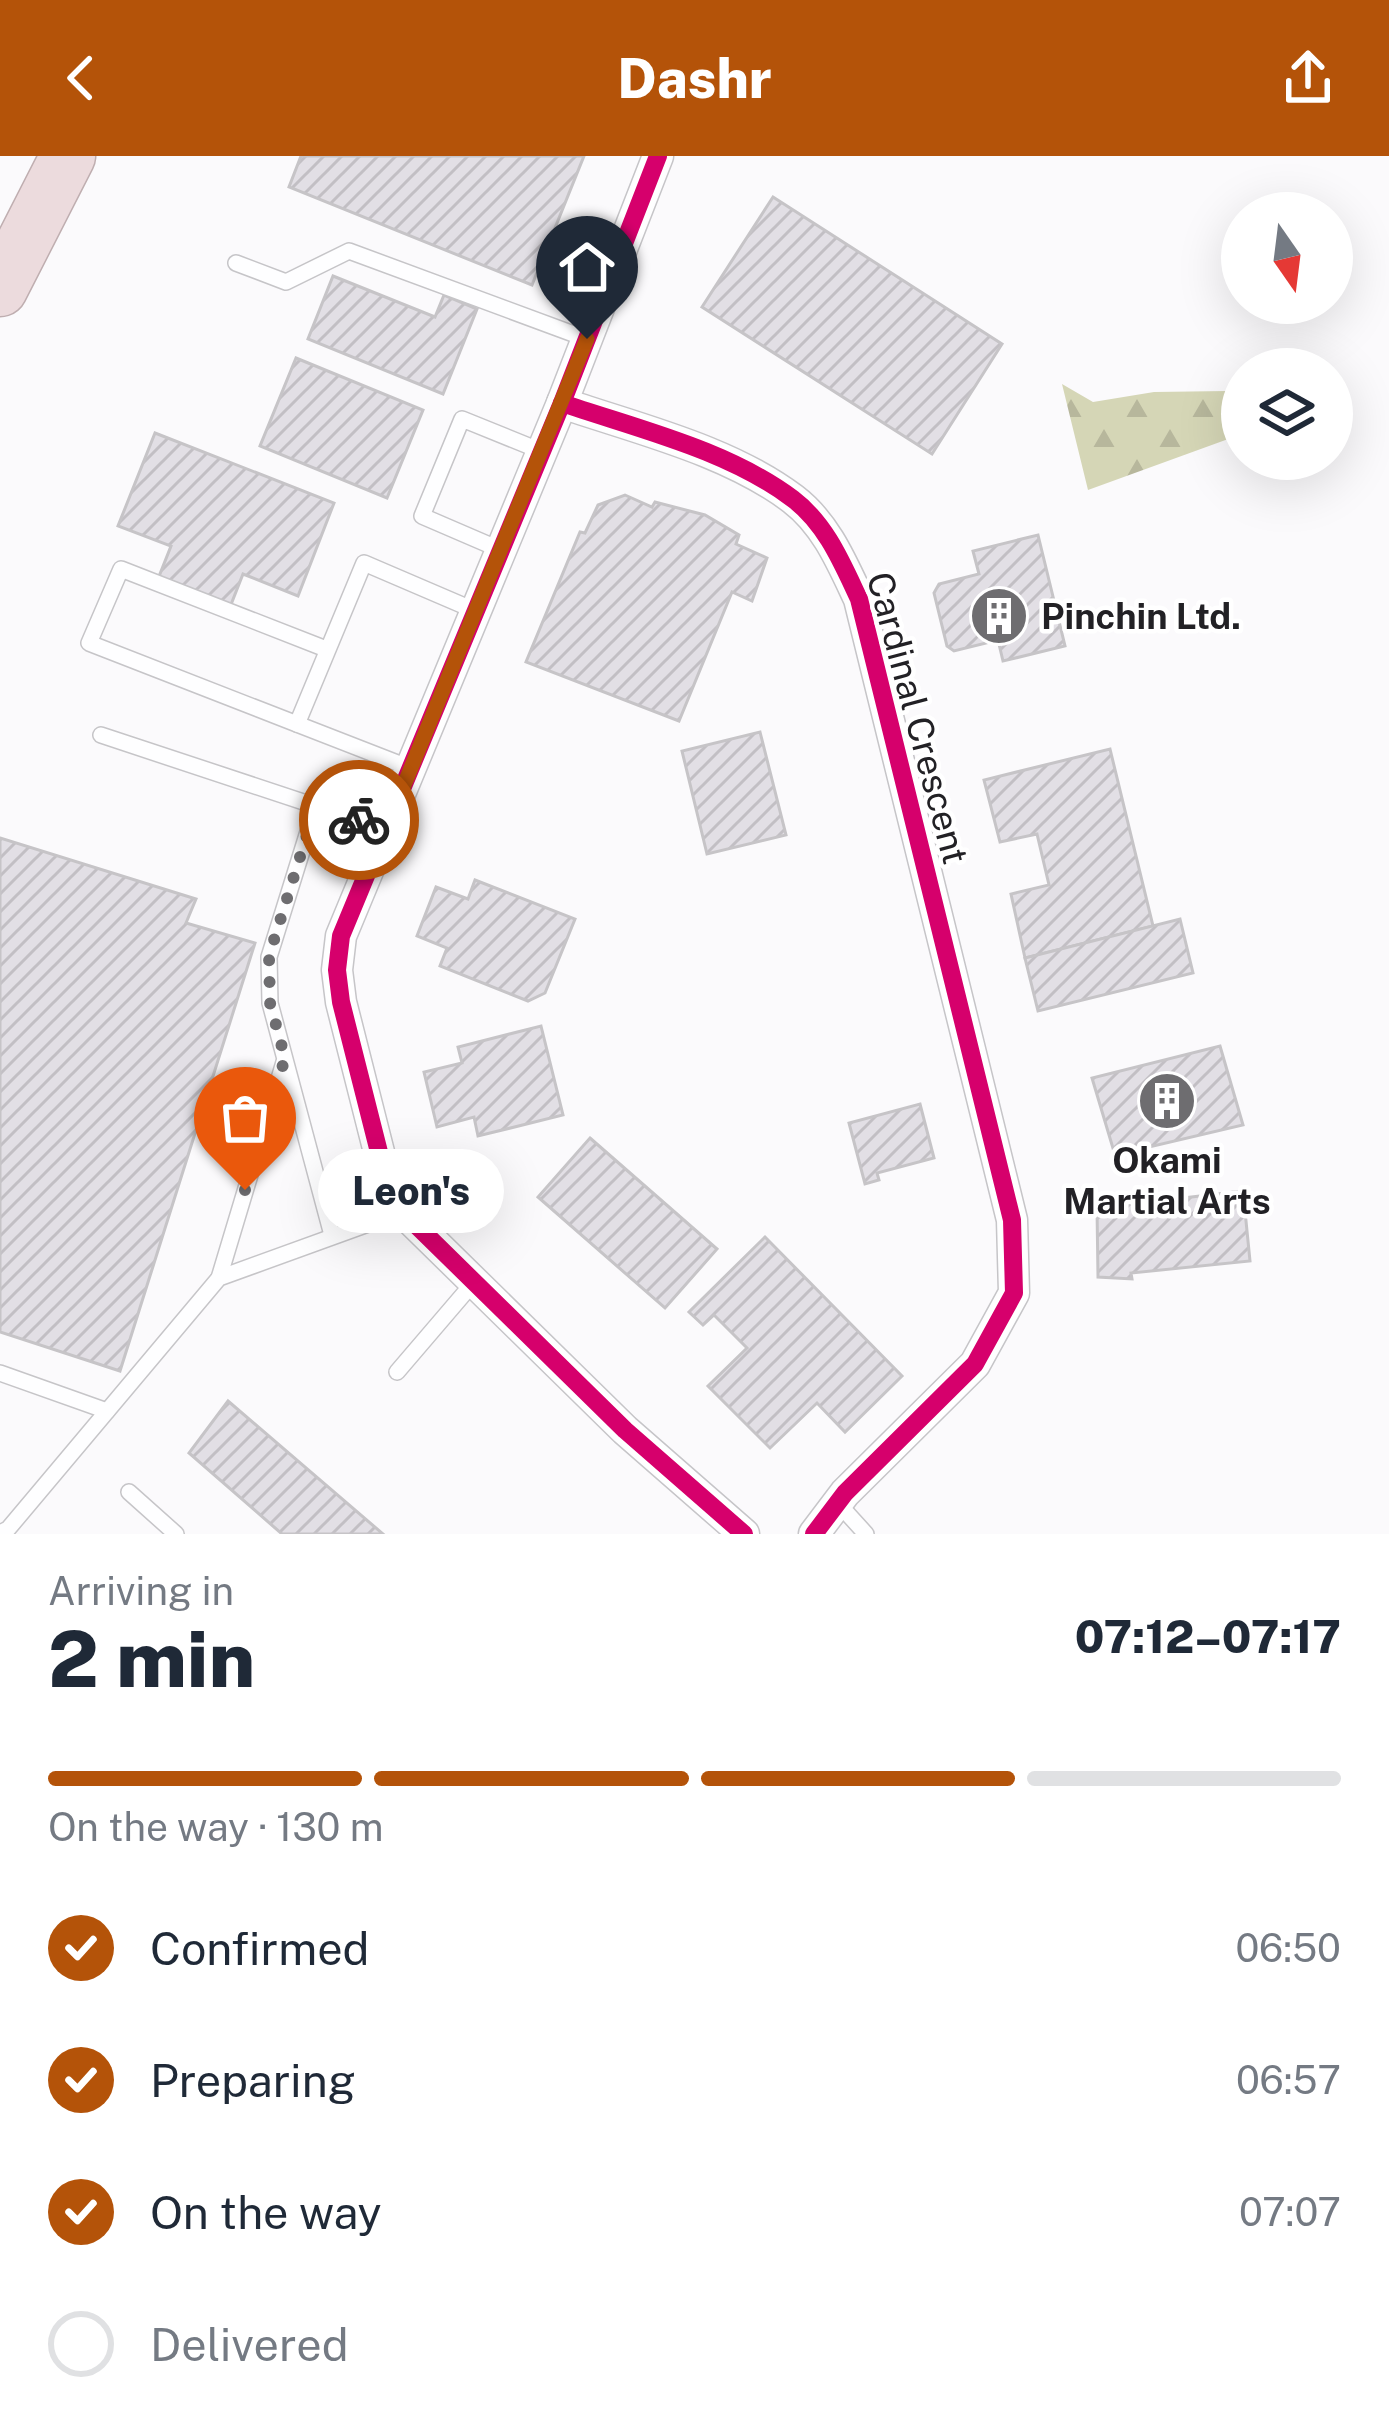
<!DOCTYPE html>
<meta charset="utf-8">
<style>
body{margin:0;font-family:"Public Sans",sans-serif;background:#f6f6f7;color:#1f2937;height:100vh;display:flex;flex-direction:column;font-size:45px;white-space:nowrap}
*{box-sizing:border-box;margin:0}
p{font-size:39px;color:#747a83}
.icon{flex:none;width:66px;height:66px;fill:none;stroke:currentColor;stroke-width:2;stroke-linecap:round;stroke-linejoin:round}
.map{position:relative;height:1378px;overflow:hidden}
.panel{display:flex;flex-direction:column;background:#fff;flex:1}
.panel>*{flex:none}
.needle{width:78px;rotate:166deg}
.tools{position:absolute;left:1221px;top:36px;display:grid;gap:24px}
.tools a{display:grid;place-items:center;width:132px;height:132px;border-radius:50%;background:#fff;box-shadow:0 12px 48px #0002;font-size:60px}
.pin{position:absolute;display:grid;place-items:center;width:102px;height:102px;color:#fff;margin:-123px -51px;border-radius:50% 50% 50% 0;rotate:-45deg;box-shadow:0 0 12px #0007}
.pin .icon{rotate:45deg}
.courier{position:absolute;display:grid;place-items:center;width:120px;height:120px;margin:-60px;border:9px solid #b45309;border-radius:50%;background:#fff;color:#222;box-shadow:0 3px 15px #0007}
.bubble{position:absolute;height:84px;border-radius:42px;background:#fff;box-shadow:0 12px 48px #0002;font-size:39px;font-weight:800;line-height:84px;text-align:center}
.headline em{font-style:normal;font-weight:800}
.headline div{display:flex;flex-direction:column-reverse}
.headline{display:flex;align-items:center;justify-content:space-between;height:204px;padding:0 48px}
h1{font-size:78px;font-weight:800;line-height:90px}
.bar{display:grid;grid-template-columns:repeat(4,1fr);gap:18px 12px;align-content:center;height:144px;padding:0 48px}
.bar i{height:15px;border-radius:9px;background:#e0e1e3}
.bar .on{background:#b45309}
.bar p{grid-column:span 4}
ol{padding:0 48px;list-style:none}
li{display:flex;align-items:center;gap:36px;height:132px}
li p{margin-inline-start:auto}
li .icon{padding:12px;border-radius:50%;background:#b45309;color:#fff;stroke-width:4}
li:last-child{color:#747a83}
li i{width:66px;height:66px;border:6px solid #e0e1e3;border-radius:50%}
header{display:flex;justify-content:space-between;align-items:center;height:156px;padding:0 48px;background:#b45309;color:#fff;font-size:54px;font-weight:800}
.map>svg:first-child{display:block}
.forest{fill:url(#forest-firs)}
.building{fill:url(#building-hatch);stroke:#c6c4c7;stroke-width:3}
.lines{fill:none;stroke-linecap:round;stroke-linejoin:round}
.lane-casing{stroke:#c6c5c8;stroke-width:18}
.street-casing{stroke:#c6c5c8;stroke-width:33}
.highway-casing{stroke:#bfaeb0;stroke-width:57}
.lane{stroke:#fefeff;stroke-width:15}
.street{stroke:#fefeff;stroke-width:30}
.highway{stroke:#ecdbdd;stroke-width:54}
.cycleway-casing{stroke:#fff;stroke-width:26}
.cycleway{stroke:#d6006c;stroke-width:18}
.done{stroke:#6e6d70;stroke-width:12;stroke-dasharray:0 21.6}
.route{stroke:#b45309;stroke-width:15}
.labels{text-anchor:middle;stroke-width:9;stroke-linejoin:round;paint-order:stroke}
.poi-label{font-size:36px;font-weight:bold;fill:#222125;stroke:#fff;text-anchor:start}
.street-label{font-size:36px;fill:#222125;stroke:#fff}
</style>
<header><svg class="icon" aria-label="back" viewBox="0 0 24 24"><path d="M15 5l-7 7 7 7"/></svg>Dashr<svg class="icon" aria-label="share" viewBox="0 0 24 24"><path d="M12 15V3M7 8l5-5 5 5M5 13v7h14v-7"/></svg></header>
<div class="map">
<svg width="1389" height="1378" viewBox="0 0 1389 1378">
<defs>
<pattern id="forest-firs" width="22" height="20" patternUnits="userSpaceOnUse" patternTransform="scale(3)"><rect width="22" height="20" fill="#d5d6b6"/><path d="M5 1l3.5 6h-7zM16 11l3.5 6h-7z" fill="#b7b79c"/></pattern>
<pattern id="building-hatch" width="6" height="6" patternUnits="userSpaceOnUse" patternTransform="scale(3)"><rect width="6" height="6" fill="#e2dfe5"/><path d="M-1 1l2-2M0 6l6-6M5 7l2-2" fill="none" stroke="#c2bfc4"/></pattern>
</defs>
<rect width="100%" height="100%" fill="#fbfafc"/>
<polygon class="forest" points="1062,228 1093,246 1154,236 1227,235 1242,230 1242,278 1088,334"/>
<g class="building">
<polygon points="301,0 584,0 532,129 289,31"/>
<polygon points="773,41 1002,188 932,298 702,151"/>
<polygon points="333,120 435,161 444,139 477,153 443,238 308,183"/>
<polygon points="296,202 423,254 387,342 260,290"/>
<polygon points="155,277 334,347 298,440 243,418 230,451 158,423 171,390 118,370"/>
<polygon points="625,339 652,351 655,346 705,359 739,379 736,388 767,402 752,445 732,436 679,565 526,506 580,376 585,377 598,349"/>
<polygon points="1038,379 1065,490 1003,505 998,484 954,495 947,490 934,437 939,428 979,418 973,395"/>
<polygon points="760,576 786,679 707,698 682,595"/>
<polygon points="1110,593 1153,770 1025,802 1011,738 1049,729 1037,678 1000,686 984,624"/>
<polygon points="0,682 196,743 186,767 255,787 120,1215 0,1176"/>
<polygon points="475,724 575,763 545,837 528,845 440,810 447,792 417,780 436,731 468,743"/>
<polygon points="1180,763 1193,817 1038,855 1025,802"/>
<polygon points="541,870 563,959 478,980 474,961 437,971 424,916 462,907 458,891"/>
<polygon points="1220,890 1243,969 1115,999 1092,922"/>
<polygon points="920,948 934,1002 877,1017 879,1024 865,1028 849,967"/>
<polygon points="590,982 717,1093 665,1152 538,1041"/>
<polygon points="1243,1035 1250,1105 1131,1117 1132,1123 1098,1121 1097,1052"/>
<polygon points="765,1081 902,1220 845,1276 817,1247 770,1292 708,1230 747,1192 714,1159 703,1169 689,1156"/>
<polygon points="228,1245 383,1378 282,1378 189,1297"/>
</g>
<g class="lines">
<g class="lane-casing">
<g id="lane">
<polyline points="236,107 286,126 349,95 587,183"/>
<polyline points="501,394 422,360 462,263 541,295"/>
<polyline points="297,568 89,487 121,413 326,493"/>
<polyline points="101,579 385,673"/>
<polyline points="410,612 297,568 364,407 476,455"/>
<polyline points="316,650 269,801 270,847 332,1079"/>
<polyline points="219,1122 284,906"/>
<polyline points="397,1216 474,1126"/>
<polyline points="0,1217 107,1255"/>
<polyline points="129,1336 176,1378"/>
<polyline points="837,1346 866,1378"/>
<polyline points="0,1377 8,1373 219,1122 404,1055"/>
</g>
</g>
<g class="street-casing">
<g id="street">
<polyline points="658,0 562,247 341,780 337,814 341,846 382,1008 392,1037 409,1062 625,1274 744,1378"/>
<path d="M562,247C638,273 728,294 793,343C826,368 842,407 859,443L1012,1064L1014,1137L975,1208L845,1337L814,1378"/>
</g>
</g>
<g class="highway-casing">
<polyline id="highway" points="0,133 68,0"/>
</g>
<use href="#lane" class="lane"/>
<use href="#street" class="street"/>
<use href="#highway" class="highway"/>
<g class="cycleway-casing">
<g id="cycleway">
<polyline points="658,0 562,247 341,780 337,814 341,846 382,1008 392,1037 409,1062 625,1274 744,1378"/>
<path d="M562,247C638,273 728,294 793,343C826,368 842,407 859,443L1012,1064L1014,1137L975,1208L845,1337L814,1378"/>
</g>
</g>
<use href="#cycleway" class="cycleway"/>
</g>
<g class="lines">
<polyline class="done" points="245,1034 285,902 270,847 269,800 316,650 359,664"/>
<polyline class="route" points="359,664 386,673 587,183"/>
</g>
<defs>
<g id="building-disc" transform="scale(3)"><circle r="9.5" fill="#6e6d70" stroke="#fff"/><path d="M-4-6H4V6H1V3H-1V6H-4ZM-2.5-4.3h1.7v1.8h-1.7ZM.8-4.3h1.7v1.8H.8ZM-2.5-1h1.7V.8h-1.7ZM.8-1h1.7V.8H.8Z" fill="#fff"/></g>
</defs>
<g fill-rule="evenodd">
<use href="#building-disc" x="999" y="460"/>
<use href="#building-disc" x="1167" y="945"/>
</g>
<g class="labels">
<g class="poi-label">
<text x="1041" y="473">Pinchin Ltd.</text>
<text x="1167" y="1017" text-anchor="middle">Okami<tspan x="1167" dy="41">Martial Arts</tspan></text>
</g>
<g class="street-label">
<text transform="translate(918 562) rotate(75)" y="13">Cardinal Crescent</text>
</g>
</g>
</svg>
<div class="tools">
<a><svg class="needle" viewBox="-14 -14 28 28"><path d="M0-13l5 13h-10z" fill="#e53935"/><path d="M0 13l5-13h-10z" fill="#747a83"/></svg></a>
<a><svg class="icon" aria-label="layers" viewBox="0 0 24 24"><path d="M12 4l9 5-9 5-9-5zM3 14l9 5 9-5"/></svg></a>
</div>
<div class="pin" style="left:245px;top:1034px;background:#ea580c"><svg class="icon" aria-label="bag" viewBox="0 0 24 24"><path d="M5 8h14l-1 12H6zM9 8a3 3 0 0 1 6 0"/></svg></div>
<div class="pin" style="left:587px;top:183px;background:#1f2937"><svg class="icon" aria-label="home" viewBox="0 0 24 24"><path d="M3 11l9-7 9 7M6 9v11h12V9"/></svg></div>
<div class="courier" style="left:359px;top:664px"><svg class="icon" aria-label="bike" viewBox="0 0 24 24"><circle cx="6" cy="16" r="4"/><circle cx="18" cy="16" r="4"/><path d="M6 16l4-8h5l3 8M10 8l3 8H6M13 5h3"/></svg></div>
<div class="bubble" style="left:318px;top:993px;width:186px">Leon's</div>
</div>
<section class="panel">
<div class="headline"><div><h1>2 min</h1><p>Arriving in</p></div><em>07:12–07:17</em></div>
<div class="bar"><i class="on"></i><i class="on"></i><i class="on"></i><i></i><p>On the way · 130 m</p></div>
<ol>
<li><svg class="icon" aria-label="check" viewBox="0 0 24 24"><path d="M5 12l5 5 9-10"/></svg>Confirmed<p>06:50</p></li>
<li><svg class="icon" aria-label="check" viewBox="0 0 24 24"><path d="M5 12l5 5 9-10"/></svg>Preparing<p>06:57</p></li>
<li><svg class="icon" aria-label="check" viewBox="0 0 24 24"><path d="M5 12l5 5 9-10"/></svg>On the way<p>07:07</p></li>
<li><i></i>Delivered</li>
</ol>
</section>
